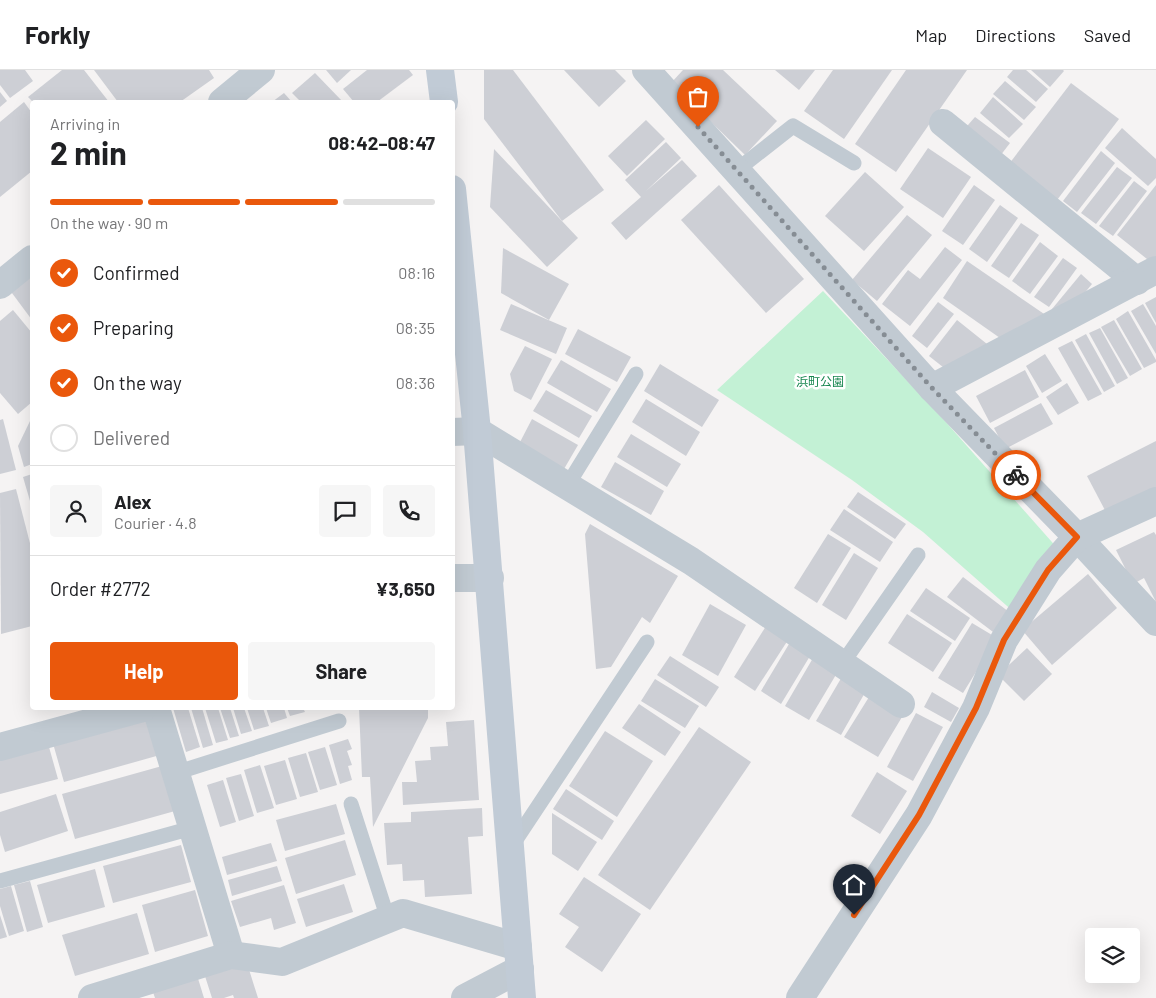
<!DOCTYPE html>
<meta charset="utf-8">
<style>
:root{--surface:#fff;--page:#f6f6f6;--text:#202124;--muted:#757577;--line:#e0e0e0;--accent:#ea580c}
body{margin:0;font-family:Barlow,"Noto Sans JP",sans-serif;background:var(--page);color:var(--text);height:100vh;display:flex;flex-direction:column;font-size:19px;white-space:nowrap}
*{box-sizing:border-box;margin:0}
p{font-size:16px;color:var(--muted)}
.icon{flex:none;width:28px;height:28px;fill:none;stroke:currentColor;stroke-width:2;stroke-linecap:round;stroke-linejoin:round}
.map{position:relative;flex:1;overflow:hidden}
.panel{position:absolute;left:30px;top:30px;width:425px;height:610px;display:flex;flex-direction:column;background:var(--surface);border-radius:5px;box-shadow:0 5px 20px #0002}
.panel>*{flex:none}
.fabs{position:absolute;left:1085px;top:858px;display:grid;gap:10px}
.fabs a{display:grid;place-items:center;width:55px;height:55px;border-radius:5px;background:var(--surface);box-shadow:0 5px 20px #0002;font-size:25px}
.pin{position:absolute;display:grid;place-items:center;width:42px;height:42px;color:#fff;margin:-51px -21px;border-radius:50% 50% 50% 0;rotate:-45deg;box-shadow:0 0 5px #0007}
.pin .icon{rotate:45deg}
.courier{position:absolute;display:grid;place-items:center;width:50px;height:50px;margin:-25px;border:4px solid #ea580c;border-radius:50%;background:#fff;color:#222;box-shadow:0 1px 6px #0007}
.overview em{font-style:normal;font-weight:700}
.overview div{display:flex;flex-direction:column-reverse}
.overview{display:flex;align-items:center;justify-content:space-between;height:85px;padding:0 20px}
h1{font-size:32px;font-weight:700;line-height:38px}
.bar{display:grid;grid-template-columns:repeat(4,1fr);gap:8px 5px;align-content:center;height:60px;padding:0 20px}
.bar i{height:6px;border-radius:4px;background:var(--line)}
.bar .selected{background:var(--accent)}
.bar p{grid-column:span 4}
.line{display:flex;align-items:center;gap:12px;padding:0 20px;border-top:1px solid var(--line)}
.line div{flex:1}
.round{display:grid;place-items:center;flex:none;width:52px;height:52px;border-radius:5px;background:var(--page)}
ol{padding:0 20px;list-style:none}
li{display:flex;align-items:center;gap:15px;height:55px}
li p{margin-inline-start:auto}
li .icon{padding:5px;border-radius:50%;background:var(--accent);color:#fff;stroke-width:4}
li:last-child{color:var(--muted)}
li i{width:28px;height:28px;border:2px solid var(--line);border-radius:50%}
.button{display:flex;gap:10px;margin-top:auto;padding:10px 20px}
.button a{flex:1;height:58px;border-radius:5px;background:var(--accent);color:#fff;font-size:20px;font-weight:700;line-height:58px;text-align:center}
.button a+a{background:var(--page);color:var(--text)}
header{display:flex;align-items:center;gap:30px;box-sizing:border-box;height:70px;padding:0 25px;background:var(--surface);border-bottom:1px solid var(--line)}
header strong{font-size:24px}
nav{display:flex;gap:28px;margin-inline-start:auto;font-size:18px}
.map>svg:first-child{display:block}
.green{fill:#c3f1d5}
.building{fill:#cdcfd5}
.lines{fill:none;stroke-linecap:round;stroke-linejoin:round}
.lane{stroke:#c1cad2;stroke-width:15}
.street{stroke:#c1cad2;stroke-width:28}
.secondary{stroke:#c1cbd6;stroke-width:28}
.done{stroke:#868d94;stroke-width:5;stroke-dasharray:0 9}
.route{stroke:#ea580c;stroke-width:6}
.labels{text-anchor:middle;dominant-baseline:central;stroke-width:5;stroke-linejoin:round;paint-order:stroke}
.park-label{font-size:12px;fill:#17864f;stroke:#fff}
</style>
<header>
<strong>Forkly</strong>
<nav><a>Map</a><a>Directions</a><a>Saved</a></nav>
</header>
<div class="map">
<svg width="1156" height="928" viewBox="0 0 1156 928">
<rect width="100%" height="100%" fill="#f5f3f3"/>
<path class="green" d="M823 221 944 350 1059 480 1015 543 923 462 852 410 717 320Z"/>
<g class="building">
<path d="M0 0H25L33 11 10 28 0 15Z"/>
<path d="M62 0H84L109 32H33L28 27Z"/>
<path d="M94 0H209L214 8 180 32H118Z"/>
<path d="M326 0H351L337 13Z"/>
<path d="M367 0H409L413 5 377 32H354L343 19Z"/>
<path d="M484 0H513L604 120 562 151 484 49Z"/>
<path d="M564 0H615L626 11 599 37Z"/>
<path d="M683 0H723L777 51 745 85 671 13Z"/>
<path d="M775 0H815L799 20Z"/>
<path d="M833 0H892L844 69 804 41Z"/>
<path d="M906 0H967L896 102 855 74Z"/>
<path d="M1013 0H1026L1048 19 1036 32 1007 7Z"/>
<path d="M1031 0H1063L1064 1 1050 17Z"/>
<path d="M315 3 343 32H301L292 23Z"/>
<path d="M1005 11 1036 37 1024 50 993 24Z"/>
<path d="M1071 13 1119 49 1057 130 1009 94Z"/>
<path d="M0 22 7 31 0 37Z"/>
<path d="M284 23 292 32H272Z"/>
<path d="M993 27 1023 54 1009 68 980 43Z"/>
<path d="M24 32 32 43V101L0 127V52Z"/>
<path d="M975 47 1010 73 997 90 961 63Z"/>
<path d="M646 50 665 69 627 106 608 86Z"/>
<path d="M1122 58 1156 89V108L1148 116 1105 78Z"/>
<path d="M666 72 681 88 646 121 682 90 697 106 626 170 611 153 641 127 625 110Z"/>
<path d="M928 78 971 107 943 148 900 119Z"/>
<path d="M494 79 578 168 547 197 490 137Z"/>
<path d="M1101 81 1115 93 1077 142 1063 131Z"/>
<path d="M1117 97 1132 108 1096 154 1081 143Z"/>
<path d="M865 102 904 137 864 181 825 146Z"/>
<path d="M1134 111 1147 121 1113 166 1099 156Z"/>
<path d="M719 115 804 209 766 243 681 150Z"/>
<path d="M974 115 995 130 963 175 942 161Z"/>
<path d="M1156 115V188L1152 193 1117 165Z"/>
<path d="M1000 135 1018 148 987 192 969 179Z"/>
<path d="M907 145 932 165 877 231 852 210Z"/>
<path d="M1021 153 1039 165 1009 208 991 196Z"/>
<path d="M1040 172 1058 186 1030 224 1012 211Z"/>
<path d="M945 177 962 190 910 256 882 234 908 200 920 209Z"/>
<path d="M503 178 569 214 549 250 501 223Z"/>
<path d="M1063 188 1077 198 1049 237 1034 227Z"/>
<path d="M967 191 1050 248 1000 268 943 228Z"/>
<path d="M32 201V250L9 219Z"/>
<path d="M1081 204 1092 214 1064 248 1052 239Z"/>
<path d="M1156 227V253L1145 233Z"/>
<path d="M938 232 954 244 927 278 912 266Z"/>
<path d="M511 234 567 258 556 284 500 260Z"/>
<path d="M1143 234 1156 256V284L1131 241Z"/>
<path d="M13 240 32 263V332L18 344 0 323V251Z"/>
<path d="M1128 241 1156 290V292L1144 298 1116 249Z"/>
<path d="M957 250 992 278 948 301 929 286Z"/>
<path d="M1114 250 1142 299 1130 306 1101 257Z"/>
<path d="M1100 258 1128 308 1117 314 1089 263Z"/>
<path d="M578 259 631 287 617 312 565 284Z"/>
<path d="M1086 264 1115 316 1104 322 1075 270Z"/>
<path d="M1072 271 1102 324 1088 331 1058 278Z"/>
<path d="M525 276 552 289 531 330 514 321 510 304Z"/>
<path d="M1045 284 1062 311 1042 323 1026 296Z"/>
<path d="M561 290 611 319 597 342 547 313Z"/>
<path d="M660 294 719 330 702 357 644 321Z"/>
<path d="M1025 300 1039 327 990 353 976 326Z"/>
<path d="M1067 313 1079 333 1058 345 1046 327Z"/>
<path d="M546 320 592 346 579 368 533 341Z"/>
<path d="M646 329 700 362 686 386 632 352Z"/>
<path d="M1041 333 1053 354 1005 379 994 358Z"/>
<path d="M3 349 16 400 0 404V350Z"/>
<path d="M532 349 578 375 564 399 519 374Z"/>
<path d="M32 350V394L24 397 18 376 30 351Z"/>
<path d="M631 364 681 394 667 417 617 387Z"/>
<path d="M1156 371V420L1107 444 1087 406Z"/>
<path d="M615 392 664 421 651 445 601 417Z"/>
<path d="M32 404V430L30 431 23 407Z"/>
<path d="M16 419 32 481V556L1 564 0 423Z"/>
<path d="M858 422 906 454 895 469 847 437Z"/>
<path d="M844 439 893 472 880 492 830 460Z"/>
<path d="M590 454 678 506 650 553 642 547 611 597 596 599 585 464Z"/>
<path d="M1154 462 1156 465V532L1144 508 1133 514 1116 480Z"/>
<path d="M828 464 851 478 817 533 794 518Z"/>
<path d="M854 483 878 498 846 550 822 535Z"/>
<path d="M1088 504 1117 538 1052 595 1022 560Z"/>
<path d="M963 507 1013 545 997 565 947 527Z"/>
<path d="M926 518 970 548 955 571 910 541Z"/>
<path d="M710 534 746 555 718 606 682 585Z"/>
<path d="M907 544 952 573 933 602 888 573Z"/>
<path d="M972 553 997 568 963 623 938 608Z"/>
<path d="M766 556 788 570 755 621 734 607Z"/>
<path d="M789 574 810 586 781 634 761 621Z"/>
<path d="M1027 578 1052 604 1024 631 998 605Z"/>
<path d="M670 586 719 617 706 637 657 605Z"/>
<path d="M813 588 837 603 809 650 785 636Z"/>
<path d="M843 605 867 619 841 665 816 651Z"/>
<path d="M655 609 699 636 685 658 641 631Z"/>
<path d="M932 622 959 638 951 652 924 637Z"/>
<path d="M869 627 902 647 878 687 844 667Z"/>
<path d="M639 634 681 662 665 686 622 658Z"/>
<path d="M173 638H188L200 677 186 682Z"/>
<path d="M191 638H202L213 675 203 678Z"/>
<path d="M205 638H218L228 670 216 673Z"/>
<path d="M220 638H230L239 666 230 668Z"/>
<path d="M233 638H244L252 661 241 664Z"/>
<path d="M247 638H263L269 656 254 660Z"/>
<path d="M266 638H284L287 648 271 653Z"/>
<path d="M287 638H303L305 642 290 646Z"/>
<path d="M359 638H428V648L373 757 370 707H362Z"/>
<path d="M148 642 160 685 64 712 52 670Z"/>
<path d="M916 643 943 657 913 711 887 697Z"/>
<path d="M474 650 479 730 403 735 402 712H417L415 691 431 690 430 677 448 676 446 652Z"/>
<path d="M699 657 751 692 650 840 598 805Z"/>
<path d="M605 661 653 691 617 747 569 716Z"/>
<path d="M348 669 352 679 347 681 352 695 348 696 352 710 340 714 329 675Z"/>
<path d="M47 670 58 709 0 724V683Z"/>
<path d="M325 677 337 715 320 720 308 682Z"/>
<path d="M306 683 318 722 300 727 288 688Z"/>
<path d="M285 690 297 729 276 735 264 696Z"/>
<path d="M260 695 274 738 257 743 244 700Z"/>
<path d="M162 696 175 741 75 769 62 724Z"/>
<path d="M877 702 907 721 880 764 851 746Z"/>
<path d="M241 704 254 746 239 751 226 708Z"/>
<path d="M223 710 236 752 220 757 207 715Z"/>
<path d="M566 719 614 751 602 770 553 739Z"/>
<path d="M56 724 68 761 5 782 0 765V742Z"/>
<path d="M336 734 345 764 285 781 276 750Z"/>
<path d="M482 738 483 766 468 767 472 824 425 827 424 810 403 811 402 794 387 795 384 753 411 752V742Z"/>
<path d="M552 743 597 772 578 801 552 784Z"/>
<path d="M345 770 356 805 296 824 285 788Z"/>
<path d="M271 773 277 791 227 805 222 787Z"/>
<path d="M181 775 191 812 113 833 103 796Z"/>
<path d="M277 796 282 811 232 826 228 810Z"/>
<path d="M95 799 105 837 48 853 37 815Z"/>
<path d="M584 807 641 844 602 902 565 877 579 857 559 844Z"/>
<path d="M30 811 43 857 27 862 14 815Z"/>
<path d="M344 814 353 842 306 857 297 829Z"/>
<path d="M284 815 296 853 274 860 271 848 240 857 231 831Z"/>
<path d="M11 816 24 861 9 866 0 836V819Z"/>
<path d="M195 820 208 866 155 882 142 835Z"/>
<path d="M137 843 149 884 75 906 62 865Z"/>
<path d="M0 845 7 867 0 869Z"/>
<path d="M246 890 258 928H234L233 925 224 928H212L204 903Z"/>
<path d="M196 902 204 928H155L151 916Z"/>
</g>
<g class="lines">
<g class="lane">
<path d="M737 100 793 56 854 93"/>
<path d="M567 416 636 304"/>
<path d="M842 594 918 485"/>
<path d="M175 703 339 651"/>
<path d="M351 734 388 849"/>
<path d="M511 777 647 572"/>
<path d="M0 811 192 758"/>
</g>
<g class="street">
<path d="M646 0 932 318 1077 467 1156 552"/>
<path d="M222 32 261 0"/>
<path d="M943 53 1137 211"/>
<path d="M0 215 32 189"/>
<path d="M932 318 1156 200"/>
<path d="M452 362 477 361 691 491 901 634"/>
<path d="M452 508H490"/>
<path d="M156 638 231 885"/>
<path d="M0 677 143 638"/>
<path d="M92 928 231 885 282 892 403 843 518 877"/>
<path d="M465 928 520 899"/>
<path d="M800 928 919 745 976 638 1004 570 1048 500 1077 467 1156 431"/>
</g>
<g class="secondary">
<path d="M440 0 444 32"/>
<path d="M452 119 477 361 522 928"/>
</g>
</g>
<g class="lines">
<path class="done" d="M698 57 932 318 1016 405"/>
<path class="route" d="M854 845 919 745 976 638 1004 570 1048 500 1077 467 1016 405"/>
</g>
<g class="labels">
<g class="park-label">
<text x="820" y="311">浜町公園</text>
</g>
</g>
</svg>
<div class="fabs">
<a><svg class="icon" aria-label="layers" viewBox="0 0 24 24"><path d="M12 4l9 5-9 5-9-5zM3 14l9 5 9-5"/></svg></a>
</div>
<div class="pin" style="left:698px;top:57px;background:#ea580c"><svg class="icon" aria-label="bag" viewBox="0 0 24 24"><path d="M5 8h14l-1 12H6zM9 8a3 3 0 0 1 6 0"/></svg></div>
<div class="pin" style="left:854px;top:845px;background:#1f2937"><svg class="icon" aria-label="home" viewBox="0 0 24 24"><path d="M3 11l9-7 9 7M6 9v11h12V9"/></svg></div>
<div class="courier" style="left:1016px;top:405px"><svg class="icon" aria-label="bike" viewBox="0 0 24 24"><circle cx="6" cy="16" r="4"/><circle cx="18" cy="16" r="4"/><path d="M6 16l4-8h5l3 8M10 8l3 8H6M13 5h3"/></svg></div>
<section class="panel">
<div class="overview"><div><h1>2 min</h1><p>Arriving in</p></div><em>08:42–08:47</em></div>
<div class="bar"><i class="selected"></i><i class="selected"></i><i class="selected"></i><i></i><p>On the way · 90 m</p></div>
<ol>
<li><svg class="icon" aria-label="check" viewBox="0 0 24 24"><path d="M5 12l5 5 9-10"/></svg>Confirmed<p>08:16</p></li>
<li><svg class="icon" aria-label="check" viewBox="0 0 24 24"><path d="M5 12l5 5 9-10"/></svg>Preparing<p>08:35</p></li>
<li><svg class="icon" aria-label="check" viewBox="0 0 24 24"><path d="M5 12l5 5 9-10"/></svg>On the way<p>08:36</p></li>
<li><i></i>Delivered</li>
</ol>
<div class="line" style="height:90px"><a class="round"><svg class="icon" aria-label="person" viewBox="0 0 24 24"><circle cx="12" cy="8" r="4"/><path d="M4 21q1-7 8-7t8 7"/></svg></a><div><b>Alex</b><p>Courier · 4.8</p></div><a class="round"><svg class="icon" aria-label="chat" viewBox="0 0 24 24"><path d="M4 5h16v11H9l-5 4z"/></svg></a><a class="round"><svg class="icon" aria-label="phone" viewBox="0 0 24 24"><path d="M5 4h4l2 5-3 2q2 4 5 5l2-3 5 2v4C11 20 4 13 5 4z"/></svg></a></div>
<div class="line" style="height:65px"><div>Order #2772</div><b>¥3,650</b></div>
<div class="button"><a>Help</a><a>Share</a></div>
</section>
</div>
